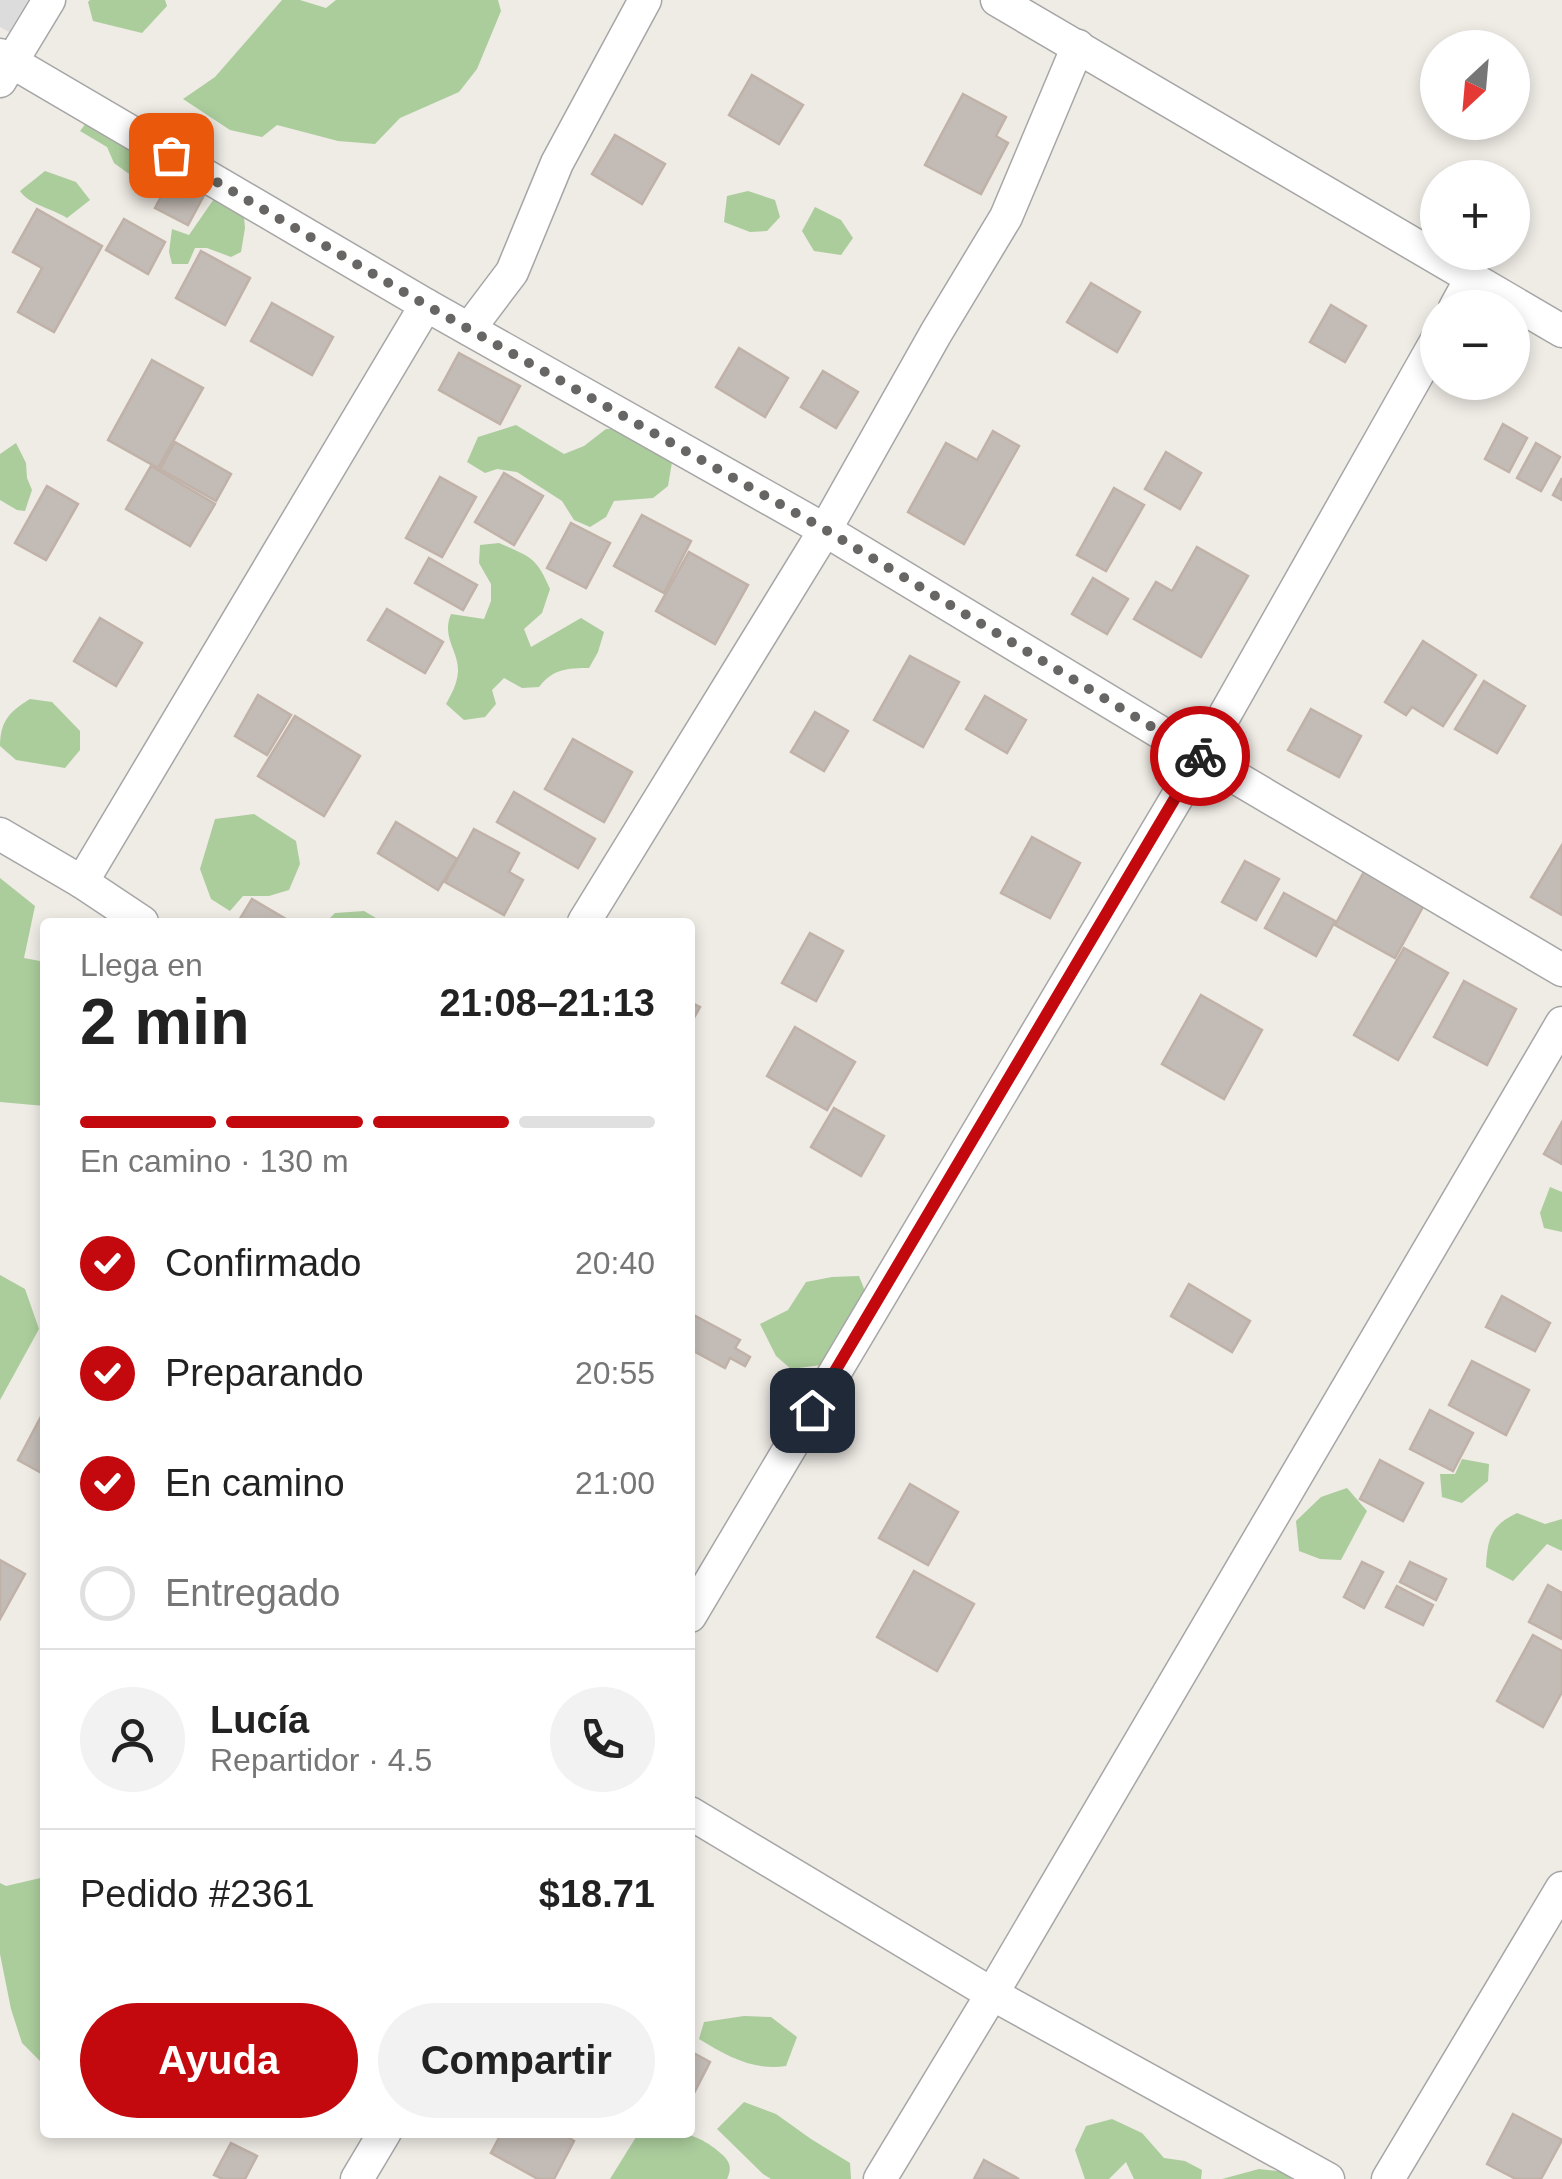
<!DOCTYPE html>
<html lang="es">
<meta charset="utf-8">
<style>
:root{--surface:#fff;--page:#f2f2f2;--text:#222;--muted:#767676;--line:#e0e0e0;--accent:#c4090e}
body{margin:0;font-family:Helvetica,sans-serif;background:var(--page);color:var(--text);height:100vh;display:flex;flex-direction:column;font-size:38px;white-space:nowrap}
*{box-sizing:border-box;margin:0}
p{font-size:32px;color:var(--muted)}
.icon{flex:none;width:55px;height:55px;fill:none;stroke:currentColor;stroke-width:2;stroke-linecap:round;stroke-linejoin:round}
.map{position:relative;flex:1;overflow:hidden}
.sheet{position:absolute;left:40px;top:918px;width:655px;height:1220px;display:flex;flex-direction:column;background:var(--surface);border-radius:10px;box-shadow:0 5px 15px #0003}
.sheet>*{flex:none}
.needle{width:65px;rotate:206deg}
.buttons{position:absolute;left:1420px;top:30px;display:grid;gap:20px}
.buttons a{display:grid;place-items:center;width:110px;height:110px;border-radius:50%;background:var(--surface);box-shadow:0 5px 15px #0003;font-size:50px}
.pin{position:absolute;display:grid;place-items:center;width:85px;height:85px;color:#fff;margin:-42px;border-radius:20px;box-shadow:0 5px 15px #0006}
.courier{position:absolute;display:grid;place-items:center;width:100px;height:100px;margin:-50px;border:8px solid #c4090e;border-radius:50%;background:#fff;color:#222;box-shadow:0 2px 12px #0007}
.head em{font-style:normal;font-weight:800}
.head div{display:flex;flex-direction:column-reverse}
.head{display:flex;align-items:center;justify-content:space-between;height:170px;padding:0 40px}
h1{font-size:65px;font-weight:800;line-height:75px}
.bar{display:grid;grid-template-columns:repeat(4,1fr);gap:15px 10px;align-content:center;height:120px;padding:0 40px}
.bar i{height:12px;border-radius:8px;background:var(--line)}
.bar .active{background:var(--accent)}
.bar p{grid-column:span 4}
.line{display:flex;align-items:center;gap:25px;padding:0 40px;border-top:2px solid var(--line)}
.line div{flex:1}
.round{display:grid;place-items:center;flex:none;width:105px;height:105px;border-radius:52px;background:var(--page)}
ol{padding:0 40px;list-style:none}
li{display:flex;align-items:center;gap:30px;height:110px}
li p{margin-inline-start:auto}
li .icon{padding:10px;border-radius:50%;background:var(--accent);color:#fff;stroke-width:4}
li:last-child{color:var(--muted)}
li i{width:55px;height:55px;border:5px solid var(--line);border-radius:50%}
.cta{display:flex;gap:20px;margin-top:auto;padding:20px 40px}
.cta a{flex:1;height:115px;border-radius:60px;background:var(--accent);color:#fff;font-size:40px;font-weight:800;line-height:115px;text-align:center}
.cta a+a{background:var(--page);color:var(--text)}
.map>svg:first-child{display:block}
.residential{fill:#dddcdc}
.forest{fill:#abcd9c}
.building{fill:#c3bbb5;stroke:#c0b2a8;stroke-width:2.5}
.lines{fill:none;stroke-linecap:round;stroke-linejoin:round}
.minor-casing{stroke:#a6a6a6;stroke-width:35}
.minor{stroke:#fff;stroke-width:32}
.done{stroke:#686664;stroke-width:10;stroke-dasharray:0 18}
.route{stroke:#c4090e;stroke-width:12}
</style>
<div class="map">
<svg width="1562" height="2179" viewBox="0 0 1562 2179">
<rect width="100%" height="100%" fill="#efebe5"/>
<path class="residential" d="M0 0H28L9 32 0 27Z"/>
<g class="forest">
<path d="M90 0H165L167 6 142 33 93 21 88 2Z"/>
<path d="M282 0H300L326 8 336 0H498L501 11 477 69 459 92 400 118 375 144 338 141 277 125 262 137 230 130 183 99 215 77Z"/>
<path d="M87 122 171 172 157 183 136 179 114 163 107 147 80 131Z"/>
<path d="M45 171 76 182 90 200 67 218C53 209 28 204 20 191Z"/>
<path d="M748 191 775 200 780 217 767 231 750 232 724 222 727 196Z"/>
<path d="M216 196 243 206 245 228 241 252 231 257 207 248H195L188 264H172L169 252 172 229 189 235Z"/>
<path d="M815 207 841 220 853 238 841 255 814 251 802 231Z"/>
<path d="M516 425 564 454 584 446 606 429H624L672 462 668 486 653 498 614 501 606 517 590 527 574 520 562 501 517 472 497 469 485 473 467 462 478 437Z"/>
<path d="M16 443 26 463 27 478 32 490 25 511 17 510 0 500V454Z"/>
<path d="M499 543C530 557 536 556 550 589L542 613 524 629 531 647 581 618 604 632 598 652 589 668C567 668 553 669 539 687L522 688 504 678 492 690 496 704 485 717 464 720 446 704C452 693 457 684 458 672 459 651 441 638 451 614L484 619 491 601V584L479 563 480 545Z"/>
<path d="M30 699 52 702 80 731V750L65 768 16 760 0 746C0 721 10 711 30 699Z"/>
<path d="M254 814 296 841 300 864 289 890 269 896H243L230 911 211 899 200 869 215 819Z"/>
<path d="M0 878 35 906 24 958 45 962V1106L0 1102Z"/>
<path d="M364 911 383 922H326L335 913Z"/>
<path d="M1550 1187 1562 1192V1232L1544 1228 1540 1213Z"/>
<path d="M0 1275 25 1289 39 1329 0 1400Z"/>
<path d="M859 1276 869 1301 821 1365 791 1369 776 1356 760 1324 788 1310 806 1282 832 1277Z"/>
<path d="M1462 1459 1489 1464 1488 1481 1462 1503 1442 1497 1440 1474H1455Z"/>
<path d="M1347 1488 1367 1511 1341 1560 1320 1559 1299 1551 1296 1521 1321 1497Z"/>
<path d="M1517 1513 1545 1524 1562 1519V1551L1547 1544 1513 1581 1486 1567C1488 1538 1490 1526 1517 1513Z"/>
<path d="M45 1877V2066L22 2043 11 2009 0 1954V1883L6 1886Z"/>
<path d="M744 2016 771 2017 797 2037 786 2066C753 2071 727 2056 699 2039L704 2022Z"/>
<path d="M744 2102 776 2114 811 2139 850 2163 851 2179H771L763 2174 717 2129Z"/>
<path d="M1112 2119 1142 2133 1164 2158 1185 2161 1202 2170 1201 2179H1134L1126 2162 1109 2179H1085L1075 2150 1086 2126Z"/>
<path d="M656 2133C683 2132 697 2134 718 2151 729 2160 733 2166 727 2179H610L636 2137Z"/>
<path d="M1259 2169 1287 2172 1291 2179H1222Z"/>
</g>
<g class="building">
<path d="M752 75 803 105 779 144 729 115Z"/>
<path d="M963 94 1006 117 996 136 1008 143 981 194 925 165Z"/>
<path d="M615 135 665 164 642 204 592 174Z"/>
<path d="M178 166 210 184 188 225 155 208Z"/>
<path d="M37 209 102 246 54 332 18 312 42 268 13 252Z"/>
<path d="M124 219 165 242 148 274 106 250Z"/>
<path d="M201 251 250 278 225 325 176 298Z"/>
<path d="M1091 283 1140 312 1117 352 1067 322Z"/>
<path d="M272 303 333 337 312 375 251 341Z"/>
<path d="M1331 305 1366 326 1345 362 1310 342Z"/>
<path d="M739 348 788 378 765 417 716 387Z"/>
<path d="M459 353 520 386 500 424 439 390Z"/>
<path d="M152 360 203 388 158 468 108 440Z"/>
<path d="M823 371 858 392 836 428 801 407Z"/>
<path d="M1503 424 1527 438 1509 472 1485 459Z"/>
<path d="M993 431 1019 446 964 544 908 512 946 443 977 460Z"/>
<path d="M175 442 231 474 216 501 160 469Z"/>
<path d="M1536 443 1560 457 1541 491 1517 478Z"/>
<path d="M1166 452 1201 473 1180 509 1145 489Z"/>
<path d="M151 466 215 504 190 546 126 509Z"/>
<path d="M504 473 543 496 514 545 475 522Z"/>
<path d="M440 477 476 497 442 557 406 538Z"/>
<path d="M1562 478V500L1553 495Z"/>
<path d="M47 486 78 504 46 560 15 543Z"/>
<path d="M1114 488 1144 505 1106 571 1077 555Z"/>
<path d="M642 515 691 541 664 593 614 566Z"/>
<path d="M571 523 610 543 586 588 547 568Z"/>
<path d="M1197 547 1248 576 1201 657 1134 619 1156 582 1172 591Z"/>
<path d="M689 552 748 585 715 644 656 611Z"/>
<path d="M429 558 477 585 463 610 415 583Z"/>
<path d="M1093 578 1128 599 1107 634 1072 614Z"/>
<path d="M387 609 443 642 425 673 368 640Z"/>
<path d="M100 618 142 643 116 686 74 661Z"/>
<path d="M1423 641 1476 675 1443 726 1412 707 1406 715 1385 702Z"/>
<path d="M910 656 959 682 923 747 874 720Z"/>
<path d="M1484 681 1525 706 1497 753 1455 729Z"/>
<path d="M258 695 291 715 267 755 235 736Z"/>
<path d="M985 696 1026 720 1007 753 966 729Z"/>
<path d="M1311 709 1361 736 1339 777 1288 750Z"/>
<path d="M815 712 848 731 824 771 791 752Z"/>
<path d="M295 716 360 756 324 816 258 776Z"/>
<path d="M573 739 632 772 604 822 545 789Z"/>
<path d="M514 792 595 839 578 868 497 822Z"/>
<path d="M396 822 457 859 438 890 378 853Z"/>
<path d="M474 829 519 853 509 872 523 880 504 915 445 882Z"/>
<path d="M1032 837 1080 863 1050 918 1001 893Z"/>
<path d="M1562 845V915L1531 897Z"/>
<path d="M1245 861 1279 879 1256 920 1222 902Z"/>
<path d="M1365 870 1425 903 1395 958 1335 925Z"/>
<path d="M1284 893 1335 921 1316 956 1265 928Z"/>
<path d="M252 899 291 922H238Z"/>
<path d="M810 933 843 951 816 1001 782 983Z"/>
<path d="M1404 948 1448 973 1398 1060 1354 1035Z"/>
<path d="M1464 981 1516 1009 1487 1065 1434 1037Z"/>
<path d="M1201 995 1262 1030 1224 1099 1162 1064Z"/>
<path d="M690 1002 700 1007 690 1025Z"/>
<path d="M795 1027 855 1062 827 1110 767 1076Z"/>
<path d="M834 1108 884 1136 861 1176 811 1147Z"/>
<path d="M1562 1122V1164L1544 1154Z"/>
<path d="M1189 1284 1250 1321 1232 1352 1171 1316Z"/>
<path d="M1502 1296 1550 1323 1535 1351 1486 1327Z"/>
<path d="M690 1313 740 1340 735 1348 750 1357 745 1366 730 1358 725 1368 690 1349Z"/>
<path d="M1472 1361 1529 1390 1506 1435 1449 1405Z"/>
<path d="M45 1409V1475L18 1460Z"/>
<path d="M1430 1410 1473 1433 1453 1471 1410 1449Z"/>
<path d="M1380 1460 1423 1483 1403 1521 1360 1499Z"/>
<path d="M910 1484 958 1512 928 1565 879 1538Z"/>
<path d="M0 1560 25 1574 0 1619Z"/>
<path d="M1362 1562 1383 1572 1364 1608 1344 1597Z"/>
<path d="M1410 1562 1446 1579 1436 1600 1400 1582Z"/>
<path d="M914 1571 974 1604 937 1671 877 1637Z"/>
<path d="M1548 1585 1562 1593V1639L1529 1622Z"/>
<path d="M1397 1586 1433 1605 1423 1625 1386 1607Z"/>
<path d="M1533 1635 1562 1651V1692L1543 1727 1497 1701Z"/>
<path d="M690 2051 710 2062 694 2093 690 2091Z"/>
<path d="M1513 2114 1562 2140 1541 2179H1516L1487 2164Z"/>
<path d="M502 2132H559L574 2141 554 2179H538L491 2153Z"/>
<path d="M231 2143 257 2156 245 2179H223L214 2175Z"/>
<path d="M984 2160 1019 2179H974Z"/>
</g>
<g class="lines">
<defs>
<g id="minor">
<path d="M997 0 1562 331"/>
<path d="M0 55 426 305 825 530 1201 757 1562 970"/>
<path d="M0 81 49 0"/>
<path d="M1455 308 1472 277"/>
<path d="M469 329 512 272 557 163 645 0"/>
<path d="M0 834 82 882 142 922"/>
<path d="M82 882 426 305"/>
<path d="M584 922 825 530 936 333 1006 217 1078 46"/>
<path d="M690 1616 1201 757 1438 338"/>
<path d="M690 1813 992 1994 1328 2179"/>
<path d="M357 2179 385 2132"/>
<path d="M880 2179 992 1994 1562 1023"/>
<path d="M1388 2179 1562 1888"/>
</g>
</defs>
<use href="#minor" class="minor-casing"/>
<use href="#minor" class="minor"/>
</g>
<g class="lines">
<path class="done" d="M171 155 426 305 826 530 1200 756"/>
<path class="route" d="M812 1410 1200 756"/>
</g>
</svg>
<div class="buttons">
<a><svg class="needle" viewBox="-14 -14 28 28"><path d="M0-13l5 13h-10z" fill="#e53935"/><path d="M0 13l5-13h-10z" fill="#767676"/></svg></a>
<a>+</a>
<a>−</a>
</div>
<div class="pin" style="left:171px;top:155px;background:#ea580c"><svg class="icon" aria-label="bag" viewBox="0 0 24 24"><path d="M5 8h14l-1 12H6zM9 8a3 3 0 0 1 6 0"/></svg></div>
<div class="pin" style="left:812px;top:1410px;background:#1f2937"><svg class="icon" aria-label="home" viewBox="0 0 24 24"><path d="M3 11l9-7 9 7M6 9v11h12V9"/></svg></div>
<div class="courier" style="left:1200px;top:756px"><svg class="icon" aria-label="bike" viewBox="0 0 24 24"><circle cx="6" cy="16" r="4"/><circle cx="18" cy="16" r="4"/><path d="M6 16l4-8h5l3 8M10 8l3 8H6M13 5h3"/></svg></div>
<section class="sheet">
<div class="head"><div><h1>2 min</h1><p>Llega en</p></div><em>21:08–21:13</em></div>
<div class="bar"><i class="active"></i><i class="active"></i><i class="active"></i><i></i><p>En camino · 130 m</p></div>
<ol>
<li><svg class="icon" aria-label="check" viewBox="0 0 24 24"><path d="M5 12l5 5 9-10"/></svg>Confirmado<p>20:40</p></li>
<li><svg class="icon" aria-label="check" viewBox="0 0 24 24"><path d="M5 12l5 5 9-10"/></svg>Preparando<p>20:55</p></li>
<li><svg class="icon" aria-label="check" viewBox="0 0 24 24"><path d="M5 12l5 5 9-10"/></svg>En camino<p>21:00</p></li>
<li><i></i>Entregado</li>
</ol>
<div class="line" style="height:180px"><a class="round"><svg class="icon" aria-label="person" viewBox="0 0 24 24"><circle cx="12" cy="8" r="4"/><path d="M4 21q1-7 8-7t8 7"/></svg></a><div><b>Lucía</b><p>Repartidor · 4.5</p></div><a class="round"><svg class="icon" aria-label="phone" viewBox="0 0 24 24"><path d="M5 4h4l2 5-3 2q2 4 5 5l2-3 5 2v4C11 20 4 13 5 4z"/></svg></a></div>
<div class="line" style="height:130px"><div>Pedido #2361</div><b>$18.71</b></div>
<div class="cta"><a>Ayuda</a><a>Compartir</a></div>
</section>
</div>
